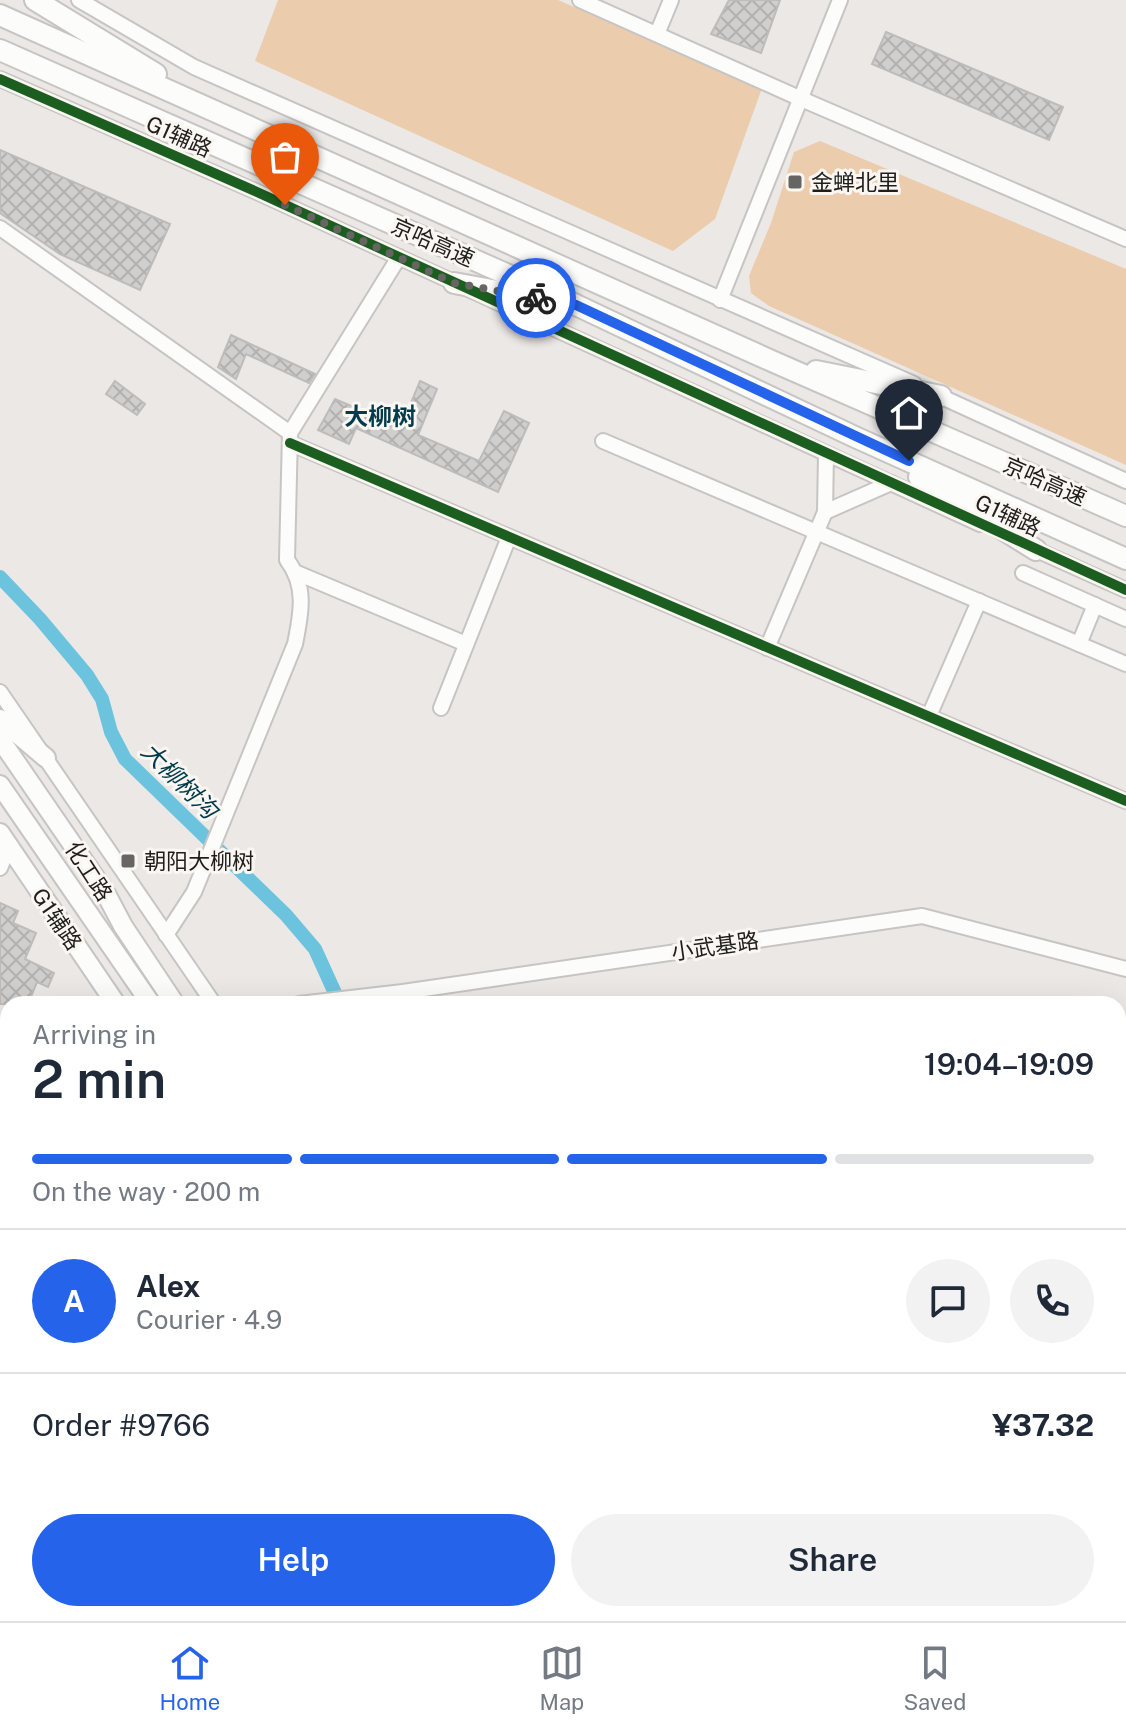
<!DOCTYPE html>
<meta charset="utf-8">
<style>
:root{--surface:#fff;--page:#f2f2f3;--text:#1f2937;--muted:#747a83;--line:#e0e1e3;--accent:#2563eb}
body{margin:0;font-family:"Public Sans","Noto Sans SC",sans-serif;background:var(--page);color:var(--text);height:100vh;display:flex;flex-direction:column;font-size:30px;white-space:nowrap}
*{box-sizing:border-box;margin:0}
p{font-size:26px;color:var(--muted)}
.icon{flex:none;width:44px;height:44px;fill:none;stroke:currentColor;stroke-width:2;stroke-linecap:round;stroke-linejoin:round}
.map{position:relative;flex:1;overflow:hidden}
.side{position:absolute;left:0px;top:996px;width:1126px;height:626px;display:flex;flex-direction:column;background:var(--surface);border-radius:24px 24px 0 0;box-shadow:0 8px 32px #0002}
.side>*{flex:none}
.pin{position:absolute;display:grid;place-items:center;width:68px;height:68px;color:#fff;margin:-82px -34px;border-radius:50% 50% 50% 0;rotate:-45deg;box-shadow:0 0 8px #0007}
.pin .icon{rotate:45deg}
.courier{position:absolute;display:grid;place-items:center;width:80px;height:80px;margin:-40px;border:6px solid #2563eb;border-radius:50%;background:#fff;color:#222;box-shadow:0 2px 10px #0007}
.overview em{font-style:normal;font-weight:600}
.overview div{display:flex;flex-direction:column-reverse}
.overview{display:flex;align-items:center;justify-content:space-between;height:136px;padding:0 32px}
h1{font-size:52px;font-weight:600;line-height:60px}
.bar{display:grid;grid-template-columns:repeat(4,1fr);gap:12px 8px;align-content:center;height:96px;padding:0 32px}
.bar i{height:10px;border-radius:6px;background:var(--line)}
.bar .current{background:var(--accent)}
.bar p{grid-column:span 4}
.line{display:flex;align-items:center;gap:20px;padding:0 32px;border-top:2px solid var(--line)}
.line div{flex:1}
.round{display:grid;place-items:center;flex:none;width:84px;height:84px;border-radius:42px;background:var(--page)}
.button{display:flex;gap:16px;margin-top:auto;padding:16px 32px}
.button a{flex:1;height:92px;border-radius:48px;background:var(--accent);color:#fff;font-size:32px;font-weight:600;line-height:92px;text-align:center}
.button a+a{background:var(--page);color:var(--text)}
.menu{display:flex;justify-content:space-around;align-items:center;height:112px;border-top:2px solid var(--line);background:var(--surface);font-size:22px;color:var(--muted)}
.menu a{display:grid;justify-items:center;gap:4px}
.menu .current{color:var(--accent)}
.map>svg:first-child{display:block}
.green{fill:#ebccad}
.park{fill:url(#park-dots)}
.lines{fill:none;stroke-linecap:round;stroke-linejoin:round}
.canal{stroke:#6cc3de;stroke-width:14}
.building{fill:url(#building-cross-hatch);stroke:#bebcbb;stroke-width:2}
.minor-casing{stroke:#c7c5c3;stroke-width:18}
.major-casing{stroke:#c7c5c3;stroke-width:22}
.highway-casing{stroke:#c7c5c3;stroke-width:24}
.minor{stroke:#fcfcfb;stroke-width:14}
.major{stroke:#fcfcfb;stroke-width:18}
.highway{stroke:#fcfcfb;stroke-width:20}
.cycleway-casing{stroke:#faf6f1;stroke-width:15}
.cycleway{stroke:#1b5e20;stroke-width:10}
.done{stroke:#666563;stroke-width:8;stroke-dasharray:0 14.4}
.route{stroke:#2563eb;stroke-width:10}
.poi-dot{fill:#666563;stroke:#faf6f1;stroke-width:3}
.labels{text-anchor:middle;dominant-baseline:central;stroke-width:6;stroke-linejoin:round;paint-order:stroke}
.street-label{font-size:22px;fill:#1f1e1c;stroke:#faf6f1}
.poi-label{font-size:22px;fill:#1f1e1c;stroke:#faf6f1;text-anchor:start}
.neighbourhood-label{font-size:24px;font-weight:bold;fill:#023b4b;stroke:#faf6f1}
.water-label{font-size:24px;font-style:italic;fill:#013a4a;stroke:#faf6f1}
</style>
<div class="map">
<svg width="1126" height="1621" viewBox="0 0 1126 1621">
<defs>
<pattern id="park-dots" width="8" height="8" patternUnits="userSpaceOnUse" patternTransform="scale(2)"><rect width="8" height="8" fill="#ebccad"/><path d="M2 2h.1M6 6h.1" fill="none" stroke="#c9af94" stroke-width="1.8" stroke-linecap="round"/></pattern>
<pattern id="building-cross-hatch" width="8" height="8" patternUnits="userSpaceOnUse" patternTransform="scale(2)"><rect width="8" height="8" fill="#d1cfce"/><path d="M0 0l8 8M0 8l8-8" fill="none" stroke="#b3b1b0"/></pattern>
</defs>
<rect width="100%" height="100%" fill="#ebe8e6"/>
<g class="green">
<path d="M278 0H558L762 88 715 219 673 251 255 61Z"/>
<path d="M820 141 1126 269V465L769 306 751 293 749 276 771 223 794 152Z"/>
</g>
<g class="park">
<path d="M8 1544V1614H247L256 1621H0V1563Z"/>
<path d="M310 1614H492L497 1621H300Z"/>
</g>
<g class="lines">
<g class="canal">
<path d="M0 577 40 619 87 675 102 699 111 732 125 759 286 915 315 949 340 1004"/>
<path d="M764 1614 769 1621"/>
</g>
</g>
<g class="building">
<path d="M729 0H780L761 53 711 34Z"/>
<path d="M886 32 1063 107 1049 140 872 64Z"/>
<path d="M0 150 170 224 140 290 60 254 0 213Z"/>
<path d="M231 335 315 374 309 383 246 354 236 379 218 367Z"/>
<path d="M115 381 145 404 137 415 106 394Z"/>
<path d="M420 381 437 389 418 435 479 461 504 411 529 423 498 492 356 428 349 444 318 430 335 399 401 427Z"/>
<path d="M0 903 18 911 13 923 36 933 25 959 54 973 48 987 37 982 28 1004H0Z"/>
</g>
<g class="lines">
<defs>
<g id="minor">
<path d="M79 0 194 67 914 384"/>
<path d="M580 0 799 98 1126 239"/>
<path d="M657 34 671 0"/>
<path d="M0 79 257 192 980 524"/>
<path d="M0 228 290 433"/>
<path d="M720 300 840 0"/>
<path d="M933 393 1126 481"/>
<path d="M603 441 1126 664"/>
<path d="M290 443 1126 801"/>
<path d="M825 512 891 483"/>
<path d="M1028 546 1126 590"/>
<path d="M297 573 466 644"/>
<path d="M1023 573 1126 619"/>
<path d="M1079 644 1095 605"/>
<path d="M767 648 825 512 826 454"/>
<path d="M0 692 214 1004"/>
<path d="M441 708 509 537"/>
<path d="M929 716 979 601"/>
<path d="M0 868 9 846 3 842"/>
<path d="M166 935 194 892 295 644C301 614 307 586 287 560L290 433 399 257"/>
<path d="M403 992 420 1004"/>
<path d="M299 1004 403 992 922 916 1126 969"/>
<path d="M1118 1295 1126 1286"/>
<path d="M1118 1427 1126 1418"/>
<path d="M1118 1512 1126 1518"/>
<path d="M1118 1541 1126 1546"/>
<path d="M525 1614 530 1621"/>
<path d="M638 1614 643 1621"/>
<path d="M822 1621 828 1614"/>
<path d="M936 1621 943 1614"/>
</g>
<g id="major">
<path d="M0 719 46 758"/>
<path d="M0 739 105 892 123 926 175 1004"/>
<path d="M0 785 151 1004"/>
<path d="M0 833 116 1004"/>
<path d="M1118 1334 1126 1325"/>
<path d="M1118 1386 1126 1377"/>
<path d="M561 1614 566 1621"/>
<path d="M598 1614 603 1621"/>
<path d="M857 1621 863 1614"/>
<path d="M906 1621 913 1614"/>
</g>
<g id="highway">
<path d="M35 0 156 74"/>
<path d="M0 15 774 362 1126 516"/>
<path d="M0 50 576 305 855 437 1126 559"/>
<path d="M454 283 541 299"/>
<path d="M816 371 941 396"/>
<path d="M919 477 1036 550"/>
</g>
</defs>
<use href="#minor" class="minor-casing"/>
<use href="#major" class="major-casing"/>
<use href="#highway" class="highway-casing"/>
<use href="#minor" class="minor"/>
<use href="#major" class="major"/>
<use href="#highway" class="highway"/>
<defs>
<g id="cycleway">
<path d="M0 79 257 192 1126 590"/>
<path d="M290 443 1126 801"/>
</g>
</defs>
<use href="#cycleway" class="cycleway-casing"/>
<use href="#cycleway" class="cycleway"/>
</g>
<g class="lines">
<path class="done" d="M285 205 454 283 536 298"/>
<path class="route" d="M536 298 576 305 909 461"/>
</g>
<g class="poi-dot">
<rect x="787" y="174" width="16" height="16" rx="4"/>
<rect x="120" y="853" width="16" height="16" rx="4"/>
</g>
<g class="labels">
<g class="street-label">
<text transform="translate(179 136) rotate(24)">G1辅路</text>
<text transform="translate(433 242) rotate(24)">京哈高速</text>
<text transform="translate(1045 481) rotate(24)">京哈高速</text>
<text transform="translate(1008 515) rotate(25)">G1辅路</text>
<text transform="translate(89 871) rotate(57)">化工路</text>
<text transform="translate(57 919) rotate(56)">G1辅路</text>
<text transform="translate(715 946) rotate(-8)">小武基路</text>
</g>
<g class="poi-label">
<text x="811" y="182">金蝉北里</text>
<text x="144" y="861">朝阳大柳树</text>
</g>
<g class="neighbourhood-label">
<text x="380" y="416">大柳树</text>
</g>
<g class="water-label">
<text transform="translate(180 780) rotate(45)">大柳树沟</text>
</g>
</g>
</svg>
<div class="pin" style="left:285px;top:205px;background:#ea580c"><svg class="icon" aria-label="bag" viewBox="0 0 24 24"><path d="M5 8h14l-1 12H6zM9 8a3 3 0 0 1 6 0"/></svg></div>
<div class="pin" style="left:909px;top:461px;background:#1f2937"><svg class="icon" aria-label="home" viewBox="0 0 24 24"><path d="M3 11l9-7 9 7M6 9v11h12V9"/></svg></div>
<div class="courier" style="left:536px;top:298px"><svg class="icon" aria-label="bike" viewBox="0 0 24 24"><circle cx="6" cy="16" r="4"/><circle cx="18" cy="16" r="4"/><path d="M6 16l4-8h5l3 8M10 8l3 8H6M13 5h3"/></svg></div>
<section class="side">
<div class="overview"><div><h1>2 min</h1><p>Arriving in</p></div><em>19:04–19:09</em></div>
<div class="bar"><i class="current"></i><i class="current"></i><i class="current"></i><i></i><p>On the way · 200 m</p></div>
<div class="line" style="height:144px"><b class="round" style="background:var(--accent);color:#fff">A</b><div><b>Alex</b><p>Courier · 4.9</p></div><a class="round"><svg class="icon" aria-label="chat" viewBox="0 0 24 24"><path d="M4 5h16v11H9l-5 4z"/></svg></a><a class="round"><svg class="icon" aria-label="phone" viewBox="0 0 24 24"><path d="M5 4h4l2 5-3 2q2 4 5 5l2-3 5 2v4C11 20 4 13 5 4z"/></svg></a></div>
<div class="line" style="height:104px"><div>Order #9766</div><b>¥37.32</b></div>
<div class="button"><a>Help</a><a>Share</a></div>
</section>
</div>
<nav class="menu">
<a class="current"><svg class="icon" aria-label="home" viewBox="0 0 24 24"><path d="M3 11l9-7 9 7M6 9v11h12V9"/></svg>Home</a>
<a><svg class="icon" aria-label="map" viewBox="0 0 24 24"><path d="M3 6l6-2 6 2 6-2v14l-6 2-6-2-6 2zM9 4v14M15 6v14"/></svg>Map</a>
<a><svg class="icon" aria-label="saved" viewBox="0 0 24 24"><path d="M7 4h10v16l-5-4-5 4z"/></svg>Saved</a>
</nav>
